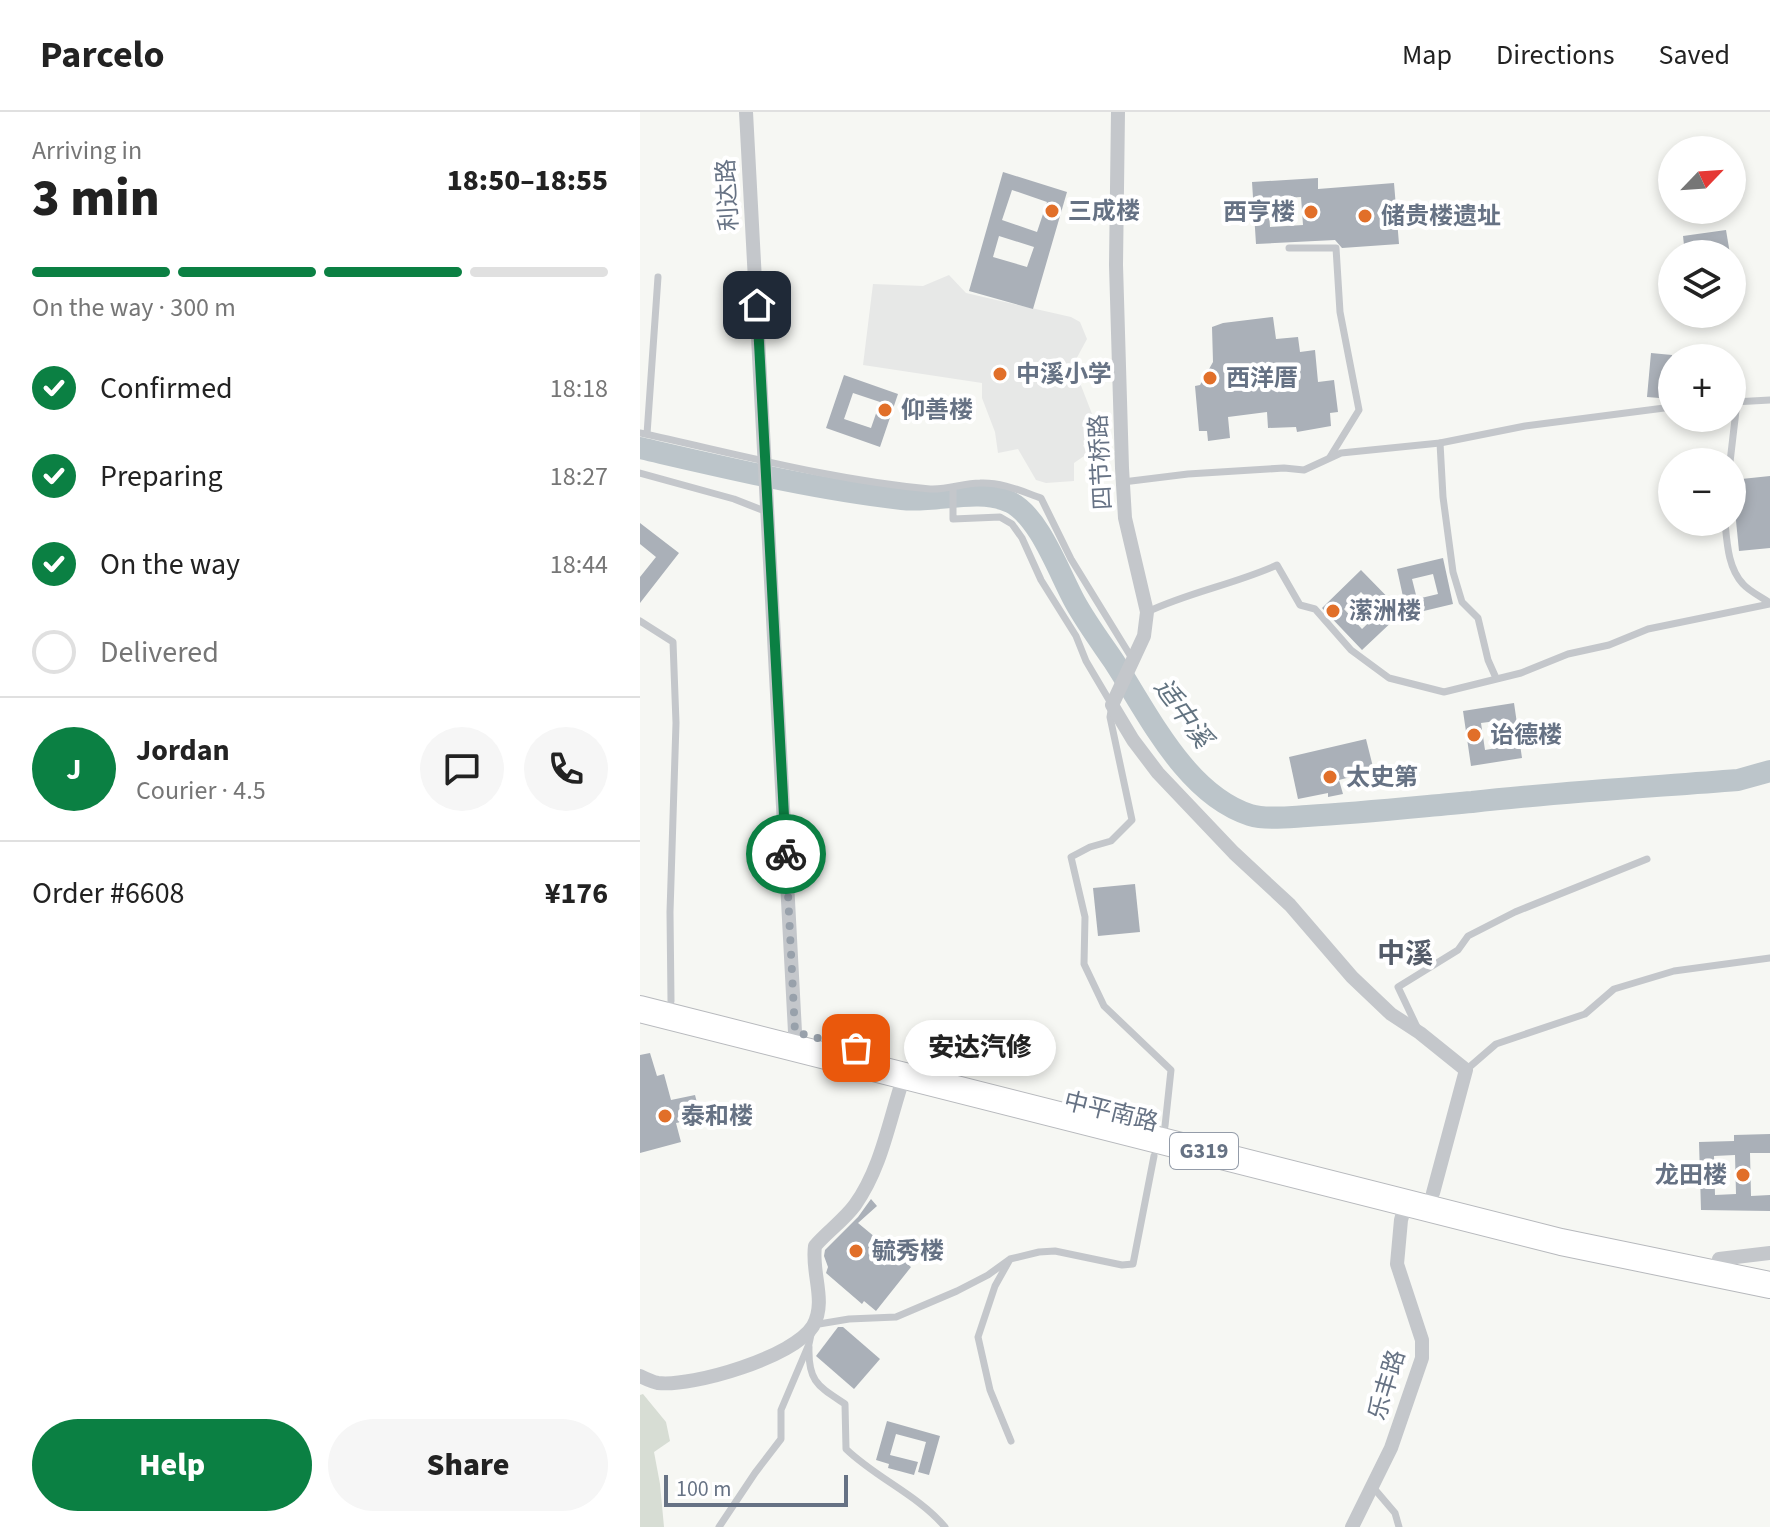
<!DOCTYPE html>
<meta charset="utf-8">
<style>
:root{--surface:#fff;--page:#f6f6f6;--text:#222;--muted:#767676;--line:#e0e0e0;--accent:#0b8043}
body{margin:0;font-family:"Source Sans 3","Noto Sans SC",sans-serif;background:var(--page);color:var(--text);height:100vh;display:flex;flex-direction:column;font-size:30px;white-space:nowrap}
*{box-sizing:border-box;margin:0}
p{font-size:26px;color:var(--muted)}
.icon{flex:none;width:44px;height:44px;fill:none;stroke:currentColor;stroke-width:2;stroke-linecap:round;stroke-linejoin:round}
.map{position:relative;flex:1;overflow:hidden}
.side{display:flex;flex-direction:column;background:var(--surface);width:640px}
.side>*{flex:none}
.needle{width:52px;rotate:65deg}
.controls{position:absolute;left:1018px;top:24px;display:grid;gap:16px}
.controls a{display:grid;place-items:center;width:88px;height:88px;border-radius:50%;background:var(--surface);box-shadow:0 4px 12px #0003;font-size:40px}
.scale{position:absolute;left:24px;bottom:20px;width:184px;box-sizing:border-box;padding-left:8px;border:4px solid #667284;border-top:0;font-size:22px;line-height:28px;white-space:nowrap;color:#667284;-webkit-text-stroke:6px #fff;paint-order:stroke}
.pin{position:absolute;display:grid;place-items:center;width:68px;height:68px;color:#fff;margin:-34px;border-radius:16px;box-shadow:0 4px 12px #0006}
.courier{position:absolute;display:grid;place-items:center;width:80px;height:80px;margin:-40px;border:6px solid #0b8043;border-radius:50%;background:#fff;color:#222;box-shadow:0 2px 10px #0007}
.bubble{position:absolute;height:56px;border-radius:28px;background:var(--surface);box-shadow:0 4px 12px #0003;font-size:26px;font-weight:800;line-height:56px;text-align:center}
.summary em{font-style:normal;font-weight:800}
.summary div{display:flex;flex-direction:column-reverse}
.summary{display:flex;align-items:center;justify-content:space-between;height:136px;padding:0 32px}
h1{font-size:52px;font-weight:800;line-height:60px}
.bar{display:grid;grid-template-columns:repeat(4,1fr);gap:12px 8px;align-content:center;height:96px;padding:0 32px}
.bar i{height:10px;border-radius:6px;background:var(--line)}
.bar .active{background:var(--accent)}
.bar p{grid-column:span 4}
.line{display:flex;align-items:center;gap:20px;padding:0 32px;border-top:2px solid var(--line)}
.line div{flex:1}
.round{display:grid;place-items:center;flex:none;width:84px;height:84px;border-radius:42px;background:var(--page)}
ol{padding:0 32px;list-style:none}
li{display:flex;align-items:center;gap:24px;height:88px}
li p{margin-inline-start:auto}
li .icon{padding:8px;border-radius:50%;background:var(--accent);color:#fff;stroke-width:4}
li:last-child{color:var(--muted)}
li i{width:44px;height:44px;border:4px solid var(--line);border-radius:50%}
.primary-button{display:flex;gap:16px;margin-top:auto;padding:16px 32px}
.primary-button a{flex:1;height:92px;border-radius:48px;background:var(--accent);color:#fff;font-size:32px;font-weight:800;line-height:92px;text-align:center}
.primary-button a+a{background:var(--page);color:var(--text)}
header{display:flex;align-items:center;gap:48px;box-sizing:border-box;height:112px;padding:0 40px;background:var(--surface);border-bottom:2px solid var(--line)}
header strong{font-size:38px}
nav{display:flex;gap:44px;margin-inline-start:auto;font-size:28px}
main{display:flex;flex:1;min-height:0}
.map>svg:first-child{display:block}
.built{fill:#e7e8e7}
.green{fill:#d7ddd4}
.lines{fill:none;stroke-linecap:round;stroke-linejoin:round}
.river{stroke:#bcc5ca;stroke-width:22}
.building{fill:#aab0b8;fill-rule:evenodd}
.highway-casing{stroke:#b7b9bd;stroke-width:28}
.lane{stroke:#c4c7cb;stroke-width:7}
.street{stroke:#c4c7cb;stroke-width:14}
.highway{stroke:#fff;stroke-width:26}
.done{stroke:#98a1ab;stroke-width:8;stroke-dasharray:0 14.4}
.route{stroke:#0b8043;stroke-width:10}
.poi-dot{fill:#e16f29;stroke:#fff;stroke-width:3}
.labels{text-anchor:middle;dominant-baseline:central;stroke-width:8;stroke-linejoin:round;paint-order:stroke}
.shield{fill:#fff;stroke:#949ca9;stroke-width:2}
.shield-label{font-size:22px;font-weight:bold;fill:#667284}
.street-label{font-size:24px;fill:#667284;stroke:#fff}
.poi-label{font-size:24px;font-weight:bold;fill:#667284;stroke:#fff;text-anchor:start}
.water-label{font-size:26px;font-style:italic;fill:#627380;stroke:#fff}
.quarter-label{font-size:28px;font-weight:bold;fill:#545c69;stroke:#fff}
</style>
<header>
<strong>Parcelo</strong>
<nav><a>Map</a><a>Directions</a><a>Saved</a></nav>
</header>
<main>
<section class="side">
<div class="summary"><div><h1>3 min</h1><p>Arriving in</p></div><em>18:50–18:55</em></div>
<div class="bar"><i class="active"></i><i class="active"></i><i class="active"></i><i></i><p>On the way · 300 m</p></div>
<ol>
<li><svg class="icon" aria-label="check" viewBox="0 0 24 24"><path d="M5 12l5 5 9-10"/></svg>Confirmed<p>18:18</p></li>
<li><svg class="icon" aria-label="check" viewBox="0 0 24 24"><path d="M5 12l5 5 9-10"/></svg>Preparing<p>18:27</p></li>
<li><svg class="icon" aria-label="check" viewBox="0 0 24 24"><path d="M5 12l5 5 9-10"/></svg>On the way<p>18:44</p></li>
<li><i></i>Delivered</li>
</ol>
<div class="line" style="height:144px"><b class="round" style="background:var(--accent);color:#fff">J</b><div><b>Jordan</b><p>Courier · 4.5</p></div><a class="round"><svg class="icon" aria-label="chat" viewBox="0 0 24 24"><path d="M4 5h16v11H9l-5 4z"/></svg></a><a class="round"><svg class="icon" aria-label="phone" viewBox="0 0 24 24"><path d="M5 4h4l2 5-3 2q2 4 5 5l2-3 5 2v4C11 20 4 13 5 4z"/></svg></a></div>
<div class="line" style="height:104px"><div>Order #6608</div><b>¥176</b></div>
<div class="primary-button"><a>Help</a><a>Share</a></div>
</section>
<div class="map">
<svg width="1130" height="1415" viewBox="0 0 1130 1415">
<rect width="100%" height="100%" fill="#f6f7f3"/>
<path class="built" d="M309 163 326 181 431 205 440 210 447 227 433 253 461 325 443 333 447 342 434 351V369L406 371 396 368 378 337 358 341 355 320 342 286V271L223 253 233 172 283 174Z"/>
<path class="green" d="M3 1282 26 1310 30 1329 14 1340 20 1372 24 1415H0V1283Z"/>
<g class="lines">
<path class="river" d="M0 336C87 356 174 377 262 387 296 391 338 375 370 390 400 405 419 461 435 490 446 510 460 529 473 548 508 601 545 682 610 703 626 708 649 705 667 704 722 701 776 695 832 690 920 680 1009 675 1098 668L1130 659"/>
</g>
<g class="building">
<path d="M363 60 427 80 393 197 329 179ZM372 78 407 90 397 120 362 108ZM359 124 394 135 387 155 353 145Z"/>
<path d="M678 66V77L754 71 759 132 702 136 695 128 616 132 612 70ZM661 85 663 113 630 115 628 87Z"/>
<path d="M1086 118 1090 142H1045L1043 124Z"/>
<path d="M633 205 636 227 658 225 660 240 675 238 678 270 694 268 698 300 690 301 691 314 657 320 656 315 628 316 627 300 588 305 590 326 568 329 567 319H559L555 274 560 273 573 250 572 215 583 211Z"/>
<path d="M1011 241 1032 243V287L1007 285Z"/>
<path d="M204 263 258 282 240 335 186 316ZM213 281 240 290 231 316 204 307Z"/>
<path d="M1130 364V436L1099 439 1092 368Z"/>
<path d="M0 411 39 441 0 491V465L16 445 0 432Z"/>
<path d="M803 446 813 492 767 503 757 457ZM793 462 798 482 777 487 772 467Z"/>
<path d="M721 458 765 503 757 505 722 538 682 496ZM721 480 740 500 722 517 704 497Z"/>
<path d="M874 591 882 646 831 654 823 599ZM864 608 868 634 845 638 841 611Z"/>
<path d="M726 627 734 659 699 668 703 682 688 685V681L658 687 649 645Z"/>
<path d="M495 772 500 820 458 824 453 776Z"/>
<path d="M10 941 17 964 24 962 31 988 55 983 61 1006 36 1011 41 1030 0 1041V943Z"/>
<path d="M1130 1022V1041H1110L1111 1084 1130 1083V1099L1061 1098 1059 1030 1094 1029V1023ZM1095 1043 1096 1082 1075 1083 1074 1044Z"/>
<path d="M231 1087 237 1094 218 1111 271 1155 236 1199 224 1189 222 1192 186 1161 188 1155 184 1144 185 1138 218 1105Z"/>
<path d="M198 1215H203L240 1247 214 1277 176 1244Z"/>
<path d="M247 1309 300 1324 289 1363 278 1360 286 1330 256 1322 250 1343 278 1350 274 1363 248 1356 249 1352 236 1348Z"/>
</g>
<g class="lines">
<defs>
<path id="highway" d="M0 897 921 1130 1130 1173"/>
</defs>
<use href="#highway" class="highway-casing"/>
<g class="lane">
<path d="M649 136H696L700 200 719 298 690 345"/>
<path d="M1094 290 1130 288"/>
<path d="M0 321C97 342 192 368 290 377 308 378 323 371 340 371 362 370 381 379 401 386L431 447 493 548"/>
<path d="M7 322 18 165"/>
<path d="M800 331 803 385 813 460 822 490 838 506 848 548 856 566"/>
<path d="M1090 350 1097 290"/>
<path d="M0 361 94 387 127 400"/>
<path d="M483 370 548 362 644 356 664 358 701 341 800 331 885 314 1032 295"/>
<path d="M313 376V407L360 405 372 412 382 426 401 468 436 524 446 549 472 593 470 605 492 708 471 729 450 735 431 745 445 805 444 852 464 894 531 958 525 1014"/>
<path d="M1085 410C1087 431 1088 456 1103 472 1110 480 1122 485 1130 491"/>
<path d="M507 500C549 480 595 472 637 453L660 493 675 497 711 538 749 566 804 580 881 561 928 542 969 533 1008 517 1130 492"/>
<path d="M0 509 33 530 36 611 30 800 31 889"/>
<path d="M777 915 758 875 818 838 828 824 875 800 1007 747"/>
<path d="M826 958 856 932 945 902 974 877 1034 859 1130 846"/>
<path d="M369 1149 355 1174 338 1225 350 1278 371 1329"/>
<path d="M169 1235C168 1270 178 1274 205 1292L206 1337C236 1366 278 1383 305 1415"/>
<path d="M732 1374 755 1401 759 1415"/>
<path d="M79 1415 115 1361 141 1327V1298L169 1232 173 1213 209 1207 256 1205 317 1179 348 1163 370 1147 399 1140 415 1139 482 1153 493 1152 514 1044"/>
</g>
<g class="street">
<path d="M106 0 155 920"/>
<path d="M478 0 476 153 482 356 485 406 507 500 504 524 472 593 493 628 518 661 594 741 650 793 712 865 751 902 780 921 826 958 793 1081"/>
<path d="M1079 1147 1130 1141"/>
<path d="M0 1264C6 1267 12 1270 18 1271 53 1275 154 1245 173 1214 187 1189 171 1161 175 1134 187 1120 204 1108 215 1093 242 1055 249 1008 264 964"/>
<path d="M712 1415 751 1336 782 1246V1228L757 1152 761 1108 766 1091"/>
</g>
<use href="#highway" class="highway"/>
</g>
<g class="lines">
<path class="done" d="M146 742 155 920 216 936"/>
<path class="route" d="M117 193 146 742"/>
</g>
<g class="poi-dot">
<circle cx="412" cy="99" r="8"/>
<circle cx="671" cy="100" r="8"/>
<circle cx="725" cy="104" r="8"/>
<circle cx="360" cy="262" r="8"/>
<circle cx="570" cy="266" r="8"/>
<circle cx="245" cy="298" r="8"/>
<circle cx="693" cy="499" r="8"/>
<circle cx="834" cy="623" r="8"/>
<circle cx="690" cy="665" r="8"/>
<circle cx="25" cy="1004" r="8"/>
<circle cx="1103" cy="1063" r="8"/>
<circle cx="216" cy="1139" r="8"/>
</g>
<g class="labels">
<rect class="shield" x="530" y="1021" width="68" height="36" rx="6"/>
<g class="shield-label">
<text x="564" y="1039">G319</text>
</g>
<g class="street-label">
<text transform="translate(88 83) rotate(-93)">利达路</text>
<text transform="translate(461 350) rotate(-93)">四节桥路</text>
<text transform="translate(471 1000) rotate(14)">中平南路</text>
<text transform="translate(747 1273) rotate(-73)">乐丰路</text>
</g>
<g class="poi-label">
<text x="428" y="99">三成楼</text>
<text x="655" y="100" text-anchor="end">西亨楼</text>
<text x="741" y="104">储贵楼遗址</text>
<text x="376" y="262">中溪小学</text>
<text x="586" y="266">西洋厝</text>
<text x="261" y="298">仰善楼</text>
<text x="709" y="499">潆洲楼</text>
<text x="850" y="623">诒德楼</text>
<text x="706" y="665">太史第</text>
<text x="41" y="1004">泰和楼</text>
<text x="1087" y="1063" text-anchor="end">龙田楼</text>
<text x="232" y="1139">毓秀楼</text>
</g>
<g class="water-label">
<text transform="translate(543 601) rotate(54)">适中溪</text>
</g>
<g class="quarter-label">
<text x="765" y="842">中溪</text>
</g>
</g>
</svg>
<div class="controls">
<a><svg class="needle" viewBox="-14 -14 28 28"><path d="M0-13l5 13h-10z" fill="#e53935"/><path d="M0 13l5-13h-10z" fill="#767676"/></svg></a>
<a><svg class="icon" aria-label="layers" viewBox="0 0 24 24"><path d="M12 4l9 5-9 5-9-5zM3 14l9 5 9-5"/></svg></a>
<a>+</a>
<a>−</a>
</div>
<div class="scale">100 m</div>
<div class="pin" style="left:216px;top:936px;background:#ea580c"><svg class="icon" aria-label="bag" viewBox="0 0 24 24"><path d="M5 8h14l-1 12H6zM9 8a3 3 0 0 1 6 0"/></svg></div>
<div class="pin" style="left:117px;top:193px;background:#1f2937"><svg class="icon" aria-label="home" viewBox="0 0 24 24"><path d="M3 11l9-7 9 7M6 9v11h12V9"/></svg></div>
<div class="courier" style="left:146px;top:742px"><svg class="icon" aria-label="bike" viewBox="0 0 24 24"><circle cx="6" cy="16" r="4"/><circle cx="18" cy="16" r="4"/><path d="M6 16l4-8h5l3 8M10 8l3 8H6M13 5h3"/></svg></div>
<div class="bubble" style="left:264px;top:908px;width:152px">安达汽修</div>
</div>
</main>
